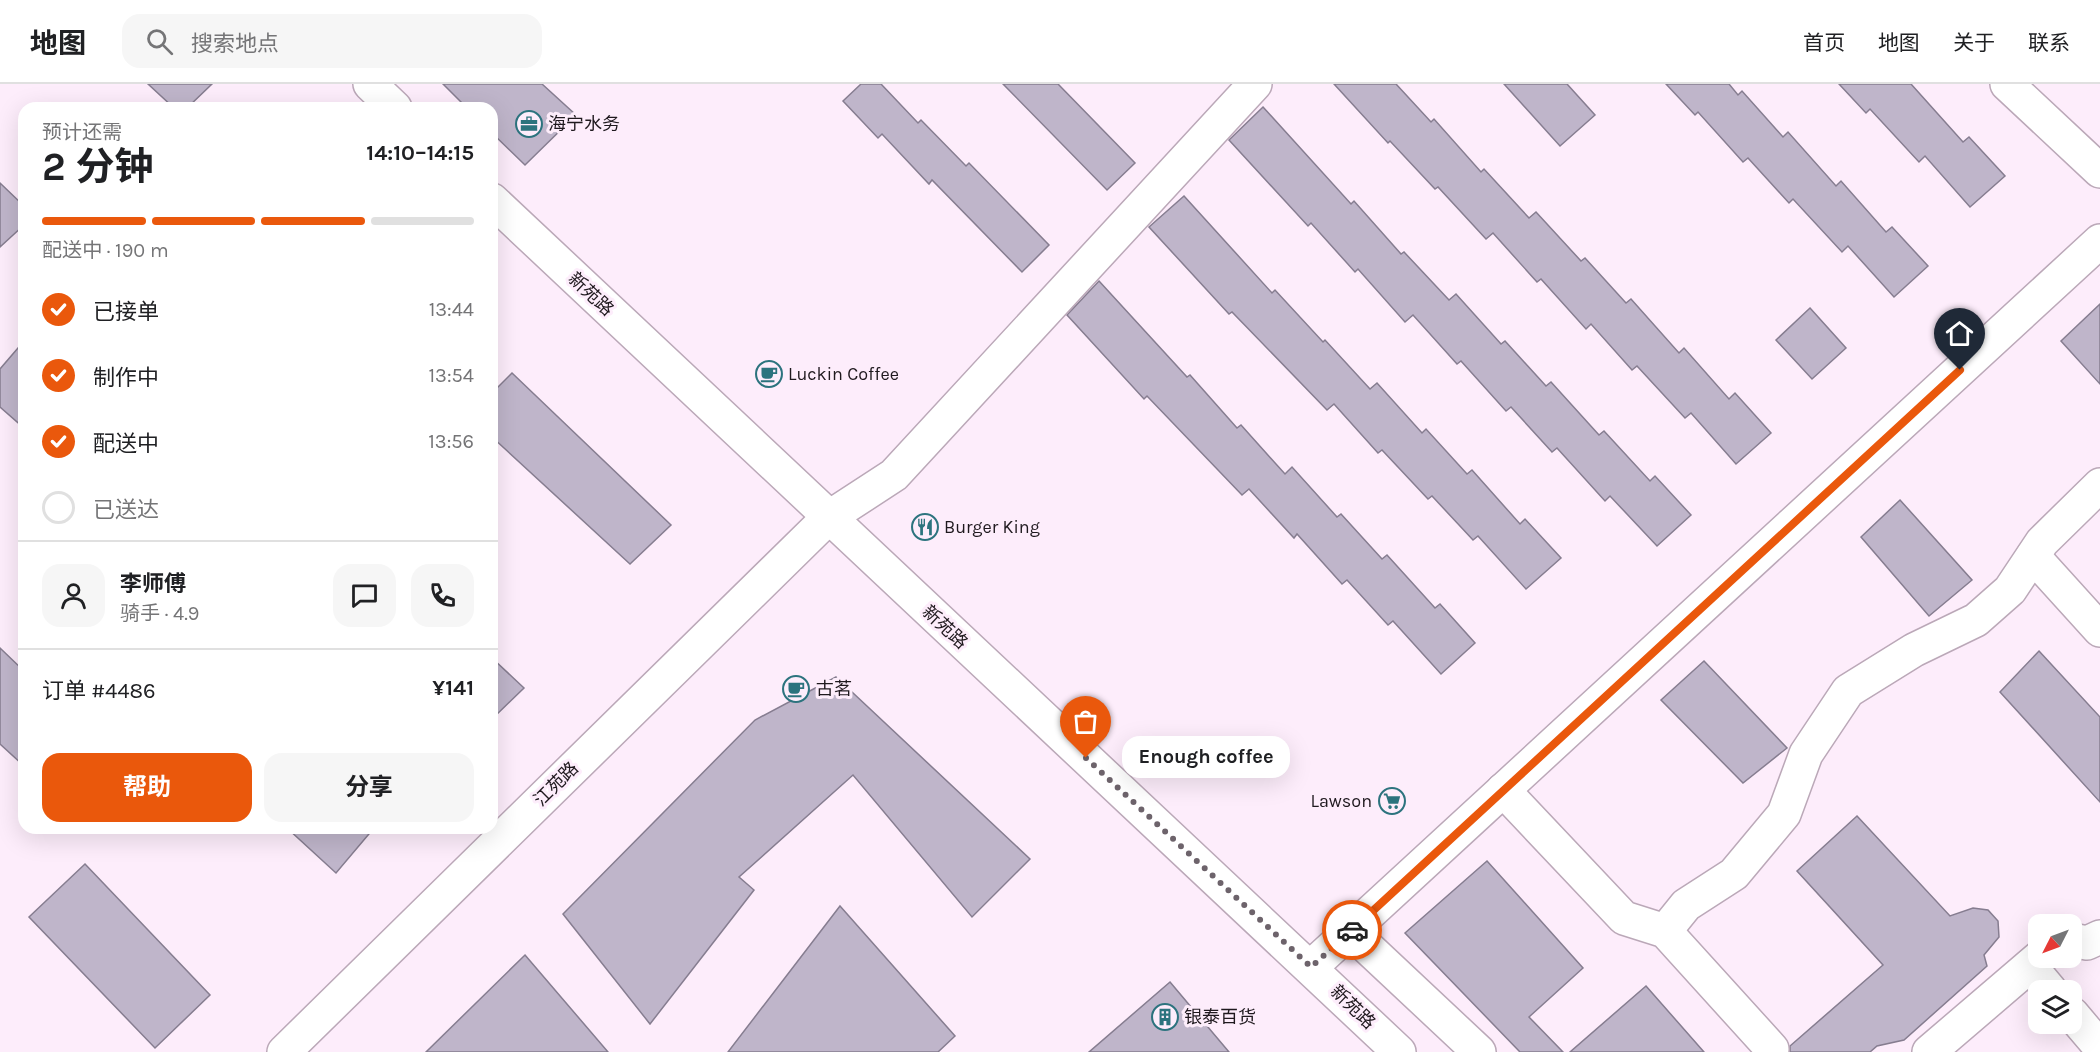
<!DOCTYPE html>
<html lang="zh">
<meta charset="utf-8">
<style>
:root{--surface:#fff;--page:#f6f6f6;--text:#202124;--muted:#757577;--line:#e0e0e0;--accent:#ea580c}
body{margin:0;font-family:Karla,"Noto Sans SC",sans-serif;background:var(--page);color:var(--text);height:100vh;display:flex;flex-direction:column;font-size:22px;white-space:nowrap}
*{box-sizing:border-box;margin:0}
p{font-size:20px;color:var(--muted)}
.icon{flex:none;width:33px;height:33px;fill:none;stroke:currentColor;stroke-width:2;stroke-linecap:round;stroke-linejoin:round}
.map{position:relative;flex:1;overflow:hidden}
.panel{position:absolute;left:18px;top:18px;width:480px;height:732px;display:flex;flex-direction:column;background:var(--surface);border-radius:18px;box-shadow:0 6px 24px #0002}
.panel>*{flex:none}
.needle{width:39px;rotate:228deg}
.fabs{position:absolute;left:2028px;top:830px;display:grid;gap:12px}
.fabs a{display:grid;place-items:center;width:54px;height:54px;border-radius:12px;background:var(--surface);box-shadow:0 6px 24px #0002;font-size:30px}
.pin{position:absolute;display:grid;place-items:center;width:51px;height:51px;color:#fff;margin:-62px -26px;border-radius:50% 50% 50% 0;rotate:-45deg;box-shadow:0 0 6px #0007}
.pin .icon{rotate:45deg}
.courier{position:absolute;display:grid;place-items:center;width:60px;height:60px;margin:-30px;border:4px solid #ea580c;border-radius:50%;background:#fff;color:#222;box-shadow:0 2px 8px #0007}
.bubble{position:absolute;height:42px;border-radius:18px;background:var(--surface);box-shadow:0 6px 24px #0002;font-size:20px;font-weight:700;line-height:42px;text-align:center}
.head em{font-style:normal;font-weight:700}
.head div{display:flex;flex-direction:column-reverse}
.head{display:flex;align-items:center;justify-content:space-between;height:102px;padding:0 24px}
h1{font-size:39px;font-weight:700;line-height:45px}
.bar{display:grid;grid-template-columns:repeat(4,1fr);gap:9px 6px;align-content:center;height:72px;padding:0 24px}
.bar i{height:8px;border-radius:4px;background:var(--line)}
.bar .selected{background:var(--accent)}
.bar p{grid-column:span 4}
.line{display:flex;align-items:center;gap:15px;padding:0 24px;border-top:2px solid var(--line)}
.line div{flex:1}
.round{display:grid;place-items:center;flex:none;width:63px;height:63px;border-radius:18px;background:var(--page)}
ol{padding:0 24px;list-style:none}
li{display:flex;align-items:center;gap:18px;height:66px}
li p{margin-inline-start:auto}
li .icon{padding:6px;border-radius:50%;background:var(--accent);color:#fff;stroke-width:4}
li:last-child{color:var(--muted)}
li i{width:33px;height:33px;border:3px solid var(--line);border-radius:50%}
.primary-button{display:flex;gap:12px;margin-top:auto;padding:12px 24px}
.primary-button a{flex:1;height:69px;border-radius:18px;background:var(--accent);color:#fff;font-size:24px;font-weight:700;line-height:69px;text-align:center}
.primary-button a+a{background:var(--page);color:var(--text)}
header{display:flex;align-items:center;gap:36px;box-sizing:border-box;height:84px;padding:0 30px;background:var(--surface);border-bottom:2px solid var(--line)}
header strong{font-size:28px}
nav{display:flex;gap:33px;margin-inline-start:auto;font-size:21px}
.search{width:420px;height:54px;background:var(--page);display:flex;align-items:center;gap:15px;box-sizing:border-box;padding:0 21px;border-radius:18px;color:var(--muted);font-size:22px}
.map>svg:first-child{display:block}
.building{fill:#bfb5ca;stroke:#867d90;stroke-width:1.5}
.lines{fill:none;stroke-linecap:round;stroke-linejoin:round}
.minor-casing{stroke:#bba8b8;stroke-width:36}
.minor{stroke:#fff;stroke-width:33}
.done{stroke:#6d636b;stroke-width:6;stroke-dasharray:0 10.8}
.route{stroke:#ea580c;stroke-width:8}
.labels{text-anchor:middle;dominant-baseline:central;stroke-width:6;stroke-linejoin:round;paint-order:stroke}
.poi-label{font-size:18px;fill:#1f191e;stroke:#fdedfb;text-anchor:start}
.street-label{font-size:18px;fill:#1f191e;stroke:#fdedfb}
</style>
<header>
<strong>地图</strong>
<div class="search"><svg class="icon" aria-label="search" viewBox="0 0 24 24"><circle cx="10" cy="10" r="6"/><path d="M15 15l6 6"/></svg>搜索地点</div>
<nav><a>首页</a><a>地图</a><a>关于</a><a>联系</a></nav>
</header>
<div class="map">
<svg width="2100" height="968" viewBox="0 0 2100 968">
<rect width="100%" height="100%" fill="#fdedfb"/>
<g class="building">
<path d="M148 0H212L187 24H174Z"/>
<path d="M443 0H542L576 31 525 81 492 49V24H467Z"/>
<path d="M861 0H881L918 39 921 36 966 82 969 79 1049 161 1022 188 932 96 929 100 882 50 878 54 843 17Z"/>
<path d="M1003 0H1058L1135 79 1107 106Z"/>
<path d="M1334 0H1396L1431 38 1434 35 1481 88 1484 85 1529 134 1536 128 1581 177 1585 174 1626 219 1631 215 1679 269 1684 264 1729 315 1735 309 1771 349 1736 380 1691 329 1685 334 1637 282 1632 286 1591 240 1586 245 1541 195 1537 198 1493 149 1486 155 1438 103 1435 105 1390 57 1388 59Z"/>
<path d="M1504 0H1567L1595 31 1560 62Z"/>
<path d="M1666 0H1729L1738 11 1742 7 1783 53 1788 48 1836 102 1841 97 1886 148 1892 143 1928 182 1894 213 1848 162 1842 168 1793 115 1789 119 1748 74 1743 78 1698 28 1695 31Z"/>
<path d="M1839 0H1911L1963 58 1969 53 2005 92 1970 123 1925 72 1919 78 1870 25 1866 29Z"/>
<path d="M1263 23 1351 120 1354 117 1401 170 1404 168 1449 216 1456 210 1501 260 1505 257 1546 302 1551 298 1599 351 1604 347 1650 397 1655 392 1691 431 1657 462 1610 412 1605 417 1557 364 1552 368 1511 323 1506 327 1461 277 1457 280 1413 231 1405 238 1358 185 1355 188 1311 139 1308 142 1229 56Z"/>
<path d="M0 99 24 122V141L0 163Z"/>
<path d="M1184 112 1272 209 1275 206 1323 258 1325 256 1370 305 1377 299 1422 349 1426 345 1467 390 1472 386 1520 440 1525 435 1561 474 1526 505 1478 452 1473 456 1432 412 1428 415 1382 366 1378 369 1334 320 1327 326 1232 228 1229 230 1149 143Z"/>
<path d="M1099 197 1187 293 1190 291 1237 344 1241 341 1285 390 1292 383 1337 433 1341 430 1382 475 1387 471 1435 524 1440 520 1475 559 1441 590 1393 537 1388 541 1347 496 1342 500 1297 450 1294 454 1249 405 1242 411 1147 312 1144 315 1067 231Z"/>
<path d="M2100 220V300L2061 257Z"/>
<path d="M1810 224 1846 264 1812 295 1776 256Z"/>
<path d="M24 257V344L0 323V285Z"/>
<path d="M512 289 671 441 630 480 492 353V309Z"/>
<path d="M1900 416 1972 496 1929 532 1861 453Z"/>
<path d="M0 564 24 587V682L0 660Z"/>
<path d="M2039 567 2100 633V718L2000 608Z"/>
<path d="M492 574 524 604 492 635Z"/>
<path d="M1704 577 1787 664 1743 699 1661 616Z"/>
<path d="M836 593 1030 775 972 833 853 691 739 793 754 806 650 940 563 830 755 636Z"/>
<path d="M1857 732 1950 832 1973 824 1988 826 1998 837 1999 853 1984 871 1987 882 1904 956 1877 962 1870 968H1790V962L1883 881 1797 787Z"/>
<path d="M287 744H374L336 789Z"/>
<path d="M1487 777 1583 884 1529 933 1563 968H1520L1405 849Z"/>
<path d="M85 780 210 911 155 964 29 833Z"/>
<path d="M840 822 955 952 938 968H728Z"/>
<path d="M525 871 608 968H426Z"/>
<path d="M1170 898 1229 968H1089Z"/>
<path d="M1646 902 1704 968H1570Z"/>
</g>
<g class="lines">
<defs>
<g id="minor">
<path d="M370 0 395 24"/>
<path d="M2007 0 2100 87"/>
<path d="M492 116 1399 968"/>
<path d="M2033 472 2100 546"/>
<path d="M1503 706 1624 834 1665 847 1772 965"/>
<path d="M1350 847 1479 968"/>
<path d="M1665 847 1686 821 1734 790 1784 730 1806 670 1848 607 1914 566 1976 536 2010 506 2042 458 2100 401"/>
<path d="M2072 856 2087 859 2100 853"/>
<path d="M2030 882 2050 906"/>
<path d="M1311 883 2100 157"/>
<path d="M2072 930 2100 963"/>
<path d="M284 968 828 434 894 391 1255 0"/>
<path d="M1929 968 2040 873"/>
</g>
</defs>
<use href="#minor" class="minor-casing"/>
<use href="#minor" class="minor"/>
</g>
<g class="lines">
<path class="done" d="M1086 674 1311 883 1352 846"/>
<path class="route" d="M1352 846 1960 286"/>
</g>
<defs>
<symbol id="office-ring" viewBox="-11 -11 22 22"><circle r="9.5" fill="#fdedfb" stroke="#2c737e" stroke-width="1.5"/><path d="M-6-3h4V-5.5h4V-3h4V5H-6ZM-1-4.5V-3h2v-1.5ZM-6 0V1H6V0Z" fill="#2c737e"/></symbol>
<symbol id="cafe-ring" viewBox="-11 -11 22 22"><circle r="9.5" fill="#fdedfb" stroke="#2c737e" stroke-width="1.5"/><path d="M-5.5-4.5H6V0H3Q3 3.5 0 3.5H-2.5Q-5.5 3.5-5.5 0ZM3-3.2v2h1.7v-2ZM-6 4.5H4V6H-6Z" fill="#2c737e"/></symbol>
<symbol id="restaurant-ring" viewBox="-11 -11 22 22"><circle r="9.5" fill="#fdedfb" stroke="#2c737e" stroke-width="1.5"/><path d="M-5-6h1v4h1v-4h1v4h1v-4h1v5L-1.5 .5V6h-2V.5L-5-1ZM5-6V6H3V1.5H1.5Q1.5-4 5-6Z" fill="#2c737e"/></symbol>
<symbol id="supermarket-ring" viewBox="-11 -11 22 22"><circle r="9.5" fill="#fdedfb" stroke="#2c737e" stroke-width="1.5"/><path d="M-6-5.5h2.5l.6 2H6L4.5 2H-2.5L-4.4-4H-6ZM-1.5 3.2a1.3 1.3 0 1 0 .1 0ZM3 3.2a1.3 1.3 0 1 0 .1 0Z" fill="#2c737e"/></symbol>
<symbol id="building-ring" viewBox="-11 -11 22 22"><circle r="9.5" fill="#fdedfb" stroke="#2c737e" stroke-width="1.5"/><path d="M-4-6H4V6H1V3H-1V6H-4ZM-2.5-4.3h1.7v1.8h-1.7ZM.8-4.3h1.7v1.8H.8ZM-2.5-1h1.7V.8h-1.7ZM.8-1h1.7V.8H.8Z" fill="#2c737e"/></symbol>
</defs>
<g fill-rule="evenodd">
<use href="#office-ring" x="514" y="25" width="30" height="30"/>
<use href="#cafe-ring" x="754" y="275" width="30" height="30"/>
<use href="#restaurant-ring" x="910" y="428" width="30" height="30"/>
<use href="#cafe-ring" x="781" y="590" width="30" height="30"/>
<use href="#supermarket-ring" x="1377" y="702" width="30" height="30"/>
<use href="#building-ring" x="1150" y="918" width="30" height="30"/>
</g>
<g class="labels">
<g class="poi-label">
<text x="548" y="40">海宁水务</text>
<text x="788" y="290">Luckin Coffee</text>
<text x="944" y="443">Burger King</text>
<text x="816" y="605">古茗</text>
<text x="1372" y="717" text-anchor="end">Lawson</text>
<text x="1184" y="933">银泰百货</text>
</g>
<g class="street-label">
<text transform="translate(591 210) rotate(43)">新苑路</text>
<text transform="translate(945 543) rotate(43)">新苑路</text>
<text transform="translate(556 700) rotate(-45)">江苑路</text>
<text transform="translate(1353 923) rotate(44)">新苑路</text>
</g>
</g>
</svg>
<div class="fabs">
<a><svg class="needle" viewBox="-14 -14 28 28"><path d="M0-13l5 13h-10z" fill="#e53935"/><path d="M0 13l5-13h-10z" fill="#757577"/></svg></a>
<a><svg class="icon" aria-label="layers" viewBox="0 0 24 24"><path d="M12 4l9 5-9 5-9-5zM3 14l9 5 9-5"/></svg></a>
</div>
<div class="pin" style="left:1086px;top:674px;background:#ea580c"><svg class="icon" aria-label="bag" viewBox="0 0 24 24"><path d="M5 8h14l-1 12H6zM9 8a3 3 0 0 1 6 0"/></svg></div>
<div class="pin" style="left:1960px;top:286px;background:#1f2937"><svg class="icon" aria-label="home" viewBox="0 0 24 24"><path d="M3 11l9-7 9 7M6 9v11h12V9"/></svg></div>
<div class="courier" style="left:1352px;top:846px"><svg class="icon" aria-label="car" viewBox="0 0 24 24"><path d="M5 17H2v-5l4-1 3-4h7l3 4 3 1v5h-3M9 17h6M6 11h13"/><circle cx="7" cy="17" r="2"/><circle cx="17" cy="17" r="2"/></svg></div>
<div class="bubble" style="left:1122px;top:652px;width:168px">Enough coffee</div>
<section class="panel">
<div class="head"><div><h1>2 分钟</h1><p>预计还需</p></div><em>14:10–14:15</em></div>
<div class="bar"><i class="selected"></i><i class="selected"></i><i class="selected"></i><i></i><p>配送中 · 190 m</p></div>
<ol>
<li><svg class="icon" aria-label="check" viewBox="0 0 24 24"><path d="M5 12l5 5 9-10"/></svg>已接单<p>13:44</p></li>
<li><svg class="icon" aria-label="check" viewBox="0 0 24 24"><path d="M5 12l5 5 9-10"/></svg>制作中<p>13:54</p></li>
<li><svg class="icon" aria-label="check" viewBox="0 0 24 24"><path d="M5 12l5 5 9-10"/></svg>配送中<p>13:56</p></li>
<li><i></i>已送达</li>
</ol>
<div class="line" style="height:108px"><a class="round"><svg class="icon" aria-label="person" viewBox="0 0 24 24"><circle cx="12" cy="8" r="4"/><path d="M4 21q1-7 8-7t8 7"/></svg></a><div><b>李师傅</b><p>骑手 · 4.9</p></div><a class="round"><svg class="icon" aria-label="chat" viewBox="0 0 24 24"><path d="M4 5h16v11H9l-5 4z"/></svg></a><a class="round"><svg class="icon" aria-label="phone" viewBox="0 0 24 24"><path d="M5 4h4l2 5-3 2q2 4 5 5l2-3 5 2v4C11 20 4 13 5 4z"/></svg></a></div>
<div class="line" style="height:78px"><div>订单 #4486</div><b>¥141</b></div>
<div class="primary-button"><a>帮助</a><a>分享</a></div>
</section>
</div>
